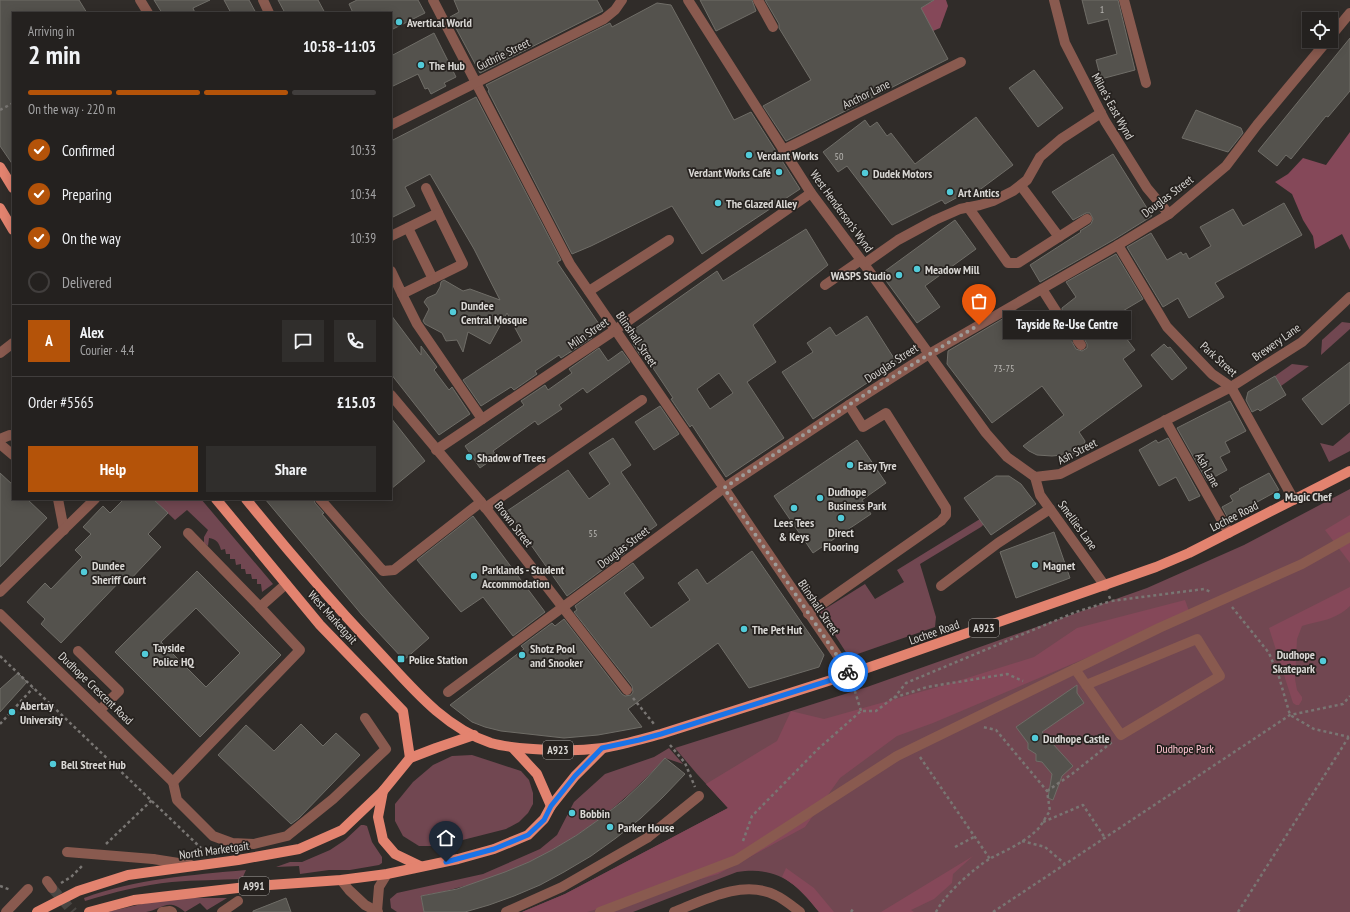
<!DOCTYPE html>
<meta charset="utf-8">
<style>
:root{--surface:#24211f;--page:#302e2c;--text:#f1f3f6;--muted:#a3a3a4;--line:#413e3d;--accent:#b45309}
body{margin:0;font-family:"PT Sans Narrow",sans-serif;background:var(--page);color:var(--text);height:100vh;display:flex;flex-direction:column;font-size:15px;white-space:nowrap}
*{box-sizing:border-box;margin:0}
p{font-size:13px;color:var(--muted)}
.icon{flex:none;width:22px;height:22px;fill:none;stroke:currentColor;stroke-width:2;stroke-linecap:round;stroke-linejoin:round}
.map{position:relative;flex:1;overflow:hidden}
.side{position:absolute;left:12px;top:12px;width:380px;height:488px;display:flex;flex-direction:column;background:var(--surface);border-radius:0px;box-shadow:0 2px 10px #0003,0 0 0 1px var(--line)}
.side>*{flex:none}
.tools{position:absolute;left:1302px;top:12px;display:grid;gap:8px}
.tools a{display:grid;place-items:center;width:36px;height:36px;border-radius:0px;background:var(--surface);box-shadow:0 2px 10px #0003,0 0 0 1px var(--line);font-size:20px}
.pin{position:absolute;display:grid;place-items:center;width:34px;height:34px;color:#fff;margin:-41px -17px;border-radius:50% 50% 50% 0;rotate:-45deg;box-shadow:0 0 4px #0007}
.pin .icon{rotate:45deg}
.courier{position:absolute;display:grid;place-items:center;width:40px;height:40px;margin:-20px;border:3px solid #1a73e8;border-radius:50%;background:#fff;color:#222;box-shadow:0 1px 5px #0007}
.bubble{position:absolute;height:28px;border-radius:0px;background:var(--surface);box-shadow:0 2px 10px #0003,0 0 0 1px var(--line);font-size:13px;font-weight:700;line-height:28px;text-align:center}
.summary em{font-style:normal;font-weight:700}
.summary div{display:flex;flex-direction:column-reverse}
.summary{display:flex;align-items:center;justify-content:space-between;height:68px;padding:0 16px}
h1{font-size:26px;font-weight:700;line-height:30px}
.bar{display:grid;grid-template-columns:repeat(4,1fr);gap:6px 4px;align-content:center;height:48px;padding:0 16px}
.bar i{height:5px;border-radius:3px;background:var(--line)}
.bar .selected{background:var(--accent)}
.bar p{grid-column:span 4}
.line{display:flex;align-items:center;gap:10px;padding:0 16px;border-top:1px solid var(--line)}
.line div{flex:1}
.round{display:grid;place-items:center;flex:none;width:42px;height:42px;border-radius:0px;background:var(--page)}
ol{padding:0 16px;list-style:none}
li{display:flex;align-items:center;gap:12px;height:44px}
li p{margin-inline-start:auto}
li .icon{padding:4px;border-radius:50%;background:var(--accent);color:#fff;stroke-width:4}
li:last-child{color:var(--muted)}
li i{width:22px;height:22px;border:2px solid var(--line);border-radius:50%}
.action{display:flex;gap:8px;margin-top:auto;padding:8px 16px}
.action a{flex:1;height:46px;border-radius:0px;background:var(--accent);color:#fff;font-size:16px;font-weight:700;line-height:46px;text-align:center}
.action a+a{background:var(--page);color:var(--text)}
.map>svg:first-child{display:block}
.green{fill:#714751}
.forest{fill:#854859}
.building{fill:#54524d;stroke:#6f6d67;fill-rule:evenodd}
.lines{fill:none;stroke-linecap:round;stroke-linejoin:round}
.minor-tunnel{stroke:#494643;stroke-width:10;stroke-dasharray:10 5;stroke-linecap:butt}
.path{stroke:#797673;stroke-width:2.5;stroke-dasharray:3 3;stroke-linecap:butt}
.minor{stroke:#895a4f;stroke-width:10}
.major{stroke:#e3836f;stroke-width:10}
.minor-bridge{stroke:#895a4f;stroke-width:10}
.done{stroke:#9e9b98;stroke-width:4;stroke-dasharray:0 7.2}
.route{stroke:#1a73e8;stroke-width:5}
.poi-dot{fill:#52cbd9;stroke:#26221f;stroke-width:1.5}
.labels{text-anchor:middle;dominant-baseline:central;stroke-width:3.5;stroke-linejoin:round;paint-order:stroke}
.number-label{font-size:10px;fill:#b8b6b2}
.shield{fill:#26221f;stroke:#a3a19e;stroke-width:1}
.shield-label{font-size:11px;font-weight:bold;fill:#d9d7d4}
.poi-label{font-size:12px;font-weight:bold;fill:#d9d7d4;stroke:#26221f;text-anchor:start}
.street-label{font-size:12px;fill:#d9d7d4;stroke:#26221f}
.park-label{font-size:12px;fill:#fdc3d0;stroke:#26221f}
</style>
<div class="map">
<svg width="1350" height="912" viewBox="0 0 1350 912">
<rect width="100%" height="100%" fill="#302c29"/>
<g class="green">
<path d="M1342 322 1350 323V329L1321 355 1322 340Z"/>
<path d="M1292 364 1309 366 1281 386 1275 376Z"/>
<path d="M1350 432V451L1329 462 1320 443 1333 446Z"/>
<path d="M1350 489V912H819C796 883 778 866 737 872L633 912H522L565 894 728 808 697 774 675 748 867 687 1147 588 1244 545Z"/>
<path d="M153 499H201L273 584 262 592 261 584H257V579H252L251 574H246L245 569H241V564L236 565 235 559H230V554H226L225 549 221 550C219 542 216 539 209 538L208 546 204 543V537L208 530 187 510 175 520Z"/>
<path d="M980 519 984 524 981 527 920 564 936 617 935 627 849 657 820 612 865 584 875 599 904 582 897 570Z"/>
<path d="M669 748 683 764 665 758C607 822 541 867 457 888 445 892 433 893 421 896L424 912H397L391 908 390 899 397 893 483 874 540 849 557 835 574 802 605 774 654 757Z"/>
<path d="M472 755 521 771 529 780 533 793V804L528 813 519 822 506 829 439 846H419L403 836 395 821V804L413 782 433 765 452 756Z"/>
<path d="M361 825H364L367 826 372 842 382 857V863L379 865 350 870H329L300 874 299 866 276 867 290 862H302L330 850 345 840Z"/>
<path d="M246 870 242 879C219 880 195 880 172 882 143 885 114 892 85 901L84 898C136 879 191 875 246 870Z"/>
<path d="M188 898H227L207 910 200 903 185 912C167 897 162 910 146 912 133 912 120 912 107 912L146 903Z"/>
</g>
<g class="forest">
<path d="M933 0H946L948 6 940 28 933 31 900 20Z"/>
<path d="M1350 132V250L1342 234 1315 249 1313 236 1303 220 1292 194 1275 182 1288 174 1303 158 1326 165Z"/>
<path d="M1350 515V563L1325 530Z"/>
<path d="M1350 587V606C1334 621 1321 620 1302 626L1297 639 1295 679 1297 690 1302 697V700L1299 705H1296L1293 703 1269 628Z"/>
<path d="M1185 600 1190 614 933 723 897 736 840 778 805 827 718 874 587 912H522L565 894 728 808 706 784 777 741 791 711 824 719 945 685 1034 657 1077 628Z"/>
<path d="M973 856 953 874 952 883 934 899 911 910 914 912H881Z"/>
<path d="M786 868 814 888 834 912H819C806 896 800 888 782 877Z"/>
</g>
<g class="building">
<path d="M0 0H79L87 13H13V165L0 146Z"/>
<path d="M154 0H210L193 8 195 13H162Z"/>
<path d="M224 0H249L256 13H231Z"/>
<path d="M278 0H318L325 13H285Z"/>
<path d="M357 0H418L425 13 391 30V13H353L349 4Z"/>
<path d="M454 0H597L603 11 480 73 450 17 459 12Z"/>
<path d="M700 0H752L756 11 716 31Z"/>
<path d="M765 0H934L921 8 948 59 786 141 763 106 811 80 779 28V24Z"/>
<path d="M1082 0H1118L1135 70 1101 79 1096 60 1117 54 1108 19 1088 24Z"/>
<path d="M657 3 671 5 734 120 751 112 800 189 702 254 672 206 591 246 572 254 488 91 489 90 486 85 610 23 612 27Z"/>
<path d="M434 33 456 77 444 83 446 86 431 94 428 88 425 89 418 74 391 87V56Z"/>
<path d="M1350 38V91L1328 117 1326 116 1291 159 1286 155 1277 166 1258 151Z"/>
<path d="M1034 70 1063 108 1038 127 1009 88Z"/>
<path d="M476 97 561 260 557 262 601 327 590 335 592 338 561 358 559 355 535 371 537 374 514 390 511 387 481 406 463 380 522 341 507 313 490 344 468 332 463 352 457 340 446 341 442 333 425 324 423 321 429 309 424 302 427 298 436 294 440 287 441 282 444 280 463 291 470 289 500 300 474 249 430 174 405 187 415 206 391 218V141Z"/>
<path d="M1196 110 1241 128 1243 133 1228 152 1182 138Z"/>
<path d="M976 117 1013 165 970 197 967 192 945 204 942 200 892 225 847 166 838 172 823 152 865 120 870 127 877 122 887 136 891 133 915 164Z"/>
<path d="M1113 154 1152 216 1115 239 1040 282 1030 265 1081 232 1080 231 1091 224 1093 219 1090 213H1086L1073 220 1052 192Z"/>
<path d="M1284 203 1302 235 1215 283 1224 297 1189 318 1178 298 1163 307 1127 247 1151 233 1167 260 1181 252 1183 255 1186 253 1189 259 1211 246 1200 227 1233 209 1243 226Z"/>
<path d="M955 220 976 249 925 286 940 307 917 323 881 274Z"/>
<path d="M806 229 828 265 753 325 776 362 747 382 784 438 726 477 692 425 690 427 671 399 673 398 643 353 640 355 633 344 635 342 629 333 717 271 723 281ZM719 373 733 393 710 409 697 389Z"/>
<path d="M1116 254 1143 299 1111 318 1135 350 1123 359 1142 386 1079 432 1085 441 1082 453 1052 456 1037 455 1029 451 1023 446 1064 415 1042 386 992 423 947 364 948 351 1016 311 1030 330 1051 315 1056 317H1059L1062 314V308L1076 297 1066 282ZM1078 335 1083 337 1087 344V348L1082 351 1076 349 1072 342 1074 336Z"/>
<path d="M391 315 421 355V346L437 367 434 370 449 390 452 387 470 414 439 435 391 374Z"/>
<path d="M867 316 897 363 813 419 782 372 813 352 807 343 830 327 836 336Z"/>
<path d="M1164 344 1168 348 1170 347 1187 368 1172 380 1151 355Z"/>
<path d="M599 348 608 361 622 351 630 362 587 393 583 388 559 405 562 409 538 425 535 421 493 451 497 456 480 468 465 446 524 405 521 401 545 385 548 390 572 373 569 369Z"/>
<path d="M1350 362V403L1322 425 1302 399Z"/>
<path d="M1275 376 1286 395 1260 411 1258 409 1252 412 1246 400 1248 392Z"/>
<path d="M1230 401 1246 431 1225 442 1230 452 1220 457 1227 470 1207 481 1177 428Z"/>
<path d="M660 406 679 434 654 450 635 422Z"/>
<path d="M391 418 425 461 391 489Z"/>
<path d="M613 438 631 465 621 472 657 525 623 550 625 553 567 596 507 511 568 470 589 499 610 484 589 453Z"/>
<path d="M1168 438 1200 496 1189 501 1176 477 1159 486 1139 450 1156 440 1158 443Z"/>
<path d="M857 440 886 483 862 500 871 514 813 553 774 496Z"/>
<path d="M0 473 13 485V499H27L47 518 0 567Z"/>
<path d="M1269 473 1279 490 1228 518 1222 507 1233 501 1230 496 1240 490 1239 489Z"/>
<path d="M996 476H1009L1021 484 1036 504 991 535 964 498Z"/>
<path d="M124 499H153L168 513 148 534 161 547 128 582 123 578 61 643 41 624 45 619 27 602 45 583 51 589 82 557 75 550 91 534 83 527 103 506 110 513Z"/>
<path d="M265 499H314L315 503 324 513 322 514 389 593 429 638 404 660 362 615Z"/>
<path d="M473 516 545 612 513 636 483 597 461 612 417 560Z"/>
<path d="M1054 532 1070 578 1016 598 1000 552Z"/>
<path d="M752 551 824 655 819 667 749 688 718 643 628 709 642 727 598 735 564 738 501 731 485 727 472 722 450 705 524 649 521 646 552 623 555 626 564 619 622 694 625 696 631 695 633 692 632 686 574 612 577 610 575 606 633 563 644 578 624 593 651 628 690 600 678 583 697 569 707 584Z"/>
<path d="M197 571 281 655 200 737 115 652ZM196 608 240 653 206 687 161 642Z"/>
<path d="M18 673 27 682 0 712V689Z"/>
<path d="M1077 685V693L1084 703 1042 732 1073 766 1062 776 1053 800 1048 798 1052 774 1042 762 1036 761V754L1028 749V743L1016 727Z"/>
<path d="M301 724 323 746 336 733 360 755 299 818 291 824 218 755 246 725 274 751Z"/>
<path d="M665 758 685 774 663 797 641 818 616 838 591 856 564 872 540 885 514 896 489 905 465 912H424L421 896 457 889 505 872 529 862 552 850 577 835 601 818 624 800 645 780Z"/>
<path d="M286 898 291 912H253V911Z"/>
</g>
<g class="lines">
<g class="minor-tunnel">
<path d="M1056 311 1078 341"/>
<path d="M52 888 73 912"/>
</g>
<g class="path">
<path d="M0 110 13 103"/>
<path d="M1109 596 1111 601 1204 589 1211 592"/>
<path d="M1232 607 1269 653 1279 677 1290 715 1314 729 1349 737"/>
<path d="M0 656 201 848"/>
<path d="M853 685 861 711"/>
<path d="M633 698 654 724"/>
<path d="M894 698 906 683 1076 612 1111 601"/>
<path d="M0 724 33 688"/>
<path d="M670 745 685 763 695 787"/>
<path d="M920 757 990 859"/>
<path d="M1047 791 1072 774 1112 742"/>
<path d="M1043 822 1083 805 1105 838"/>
<path d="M743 841 752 816 818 749 861 711H876L893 698 927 687 1007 674 1023 681"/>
<path d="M1022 841 1045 847 1065 864"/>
<path d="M106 844 152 800"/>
<path d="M955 847 974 837"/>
<path d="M61 883 71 877 83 865"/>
<path d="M0 886 11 890"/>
<path d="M851 912 853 909"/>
<path d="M936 912C945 894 974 868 991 858 1007 850 1025 842 1038 829 1043 823 1046 816 1050 811L1047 791 996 730 983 727"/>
<path d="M993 912 1290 715 1343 704 1350 696"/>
<path d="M1238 912 1350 735"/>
</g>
<g class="minor">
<path d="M140 0 148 13"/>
<path d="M263 0 269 13"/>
<path d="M433 0 570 264 724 488 850 674"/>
<path d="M688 0 811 193 864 264 986 433 1007 457 1035 477 1060 474 1231 387 1302 342 1350 297"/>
<path d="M758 0 773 27"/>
<path d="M1054 0 1065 43 1105 121 1147 188 1169 214"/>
<path d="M1124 0 1146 83"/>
<path d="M1331 36 1350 13"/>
<path d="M391 125 604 19 615 10 622 0"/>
<path d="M783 150 961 62"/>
<path d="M1021 186 1059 237"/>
<path d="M426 188 438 213"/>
<path d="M968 207 1008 263H1018L1087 219"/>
<path d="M408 228 433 279"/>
<path d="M391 236 438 213 463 264 402 294 391 271"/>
<path d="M1118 245 1167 327 1212 374 1231 387 1294 500"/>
<path d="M864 264 898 240 935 220 960 209 980 205 993 201 1013 191 1027 180 1040 157 1061 139 1101 113"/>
<path d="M825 285 861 260"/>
<path d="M1042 289 1056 311"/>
<path d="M589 291 669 240"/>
<path d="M402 294 417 324 482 419"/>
<path d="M1078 341 1081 345"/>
<path d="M0 353 13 343"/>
<path d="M391 395 481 502 627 690"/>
<path d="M1165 420 1229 533"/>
<path d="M0 439 10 435 13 436"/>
<path d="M0 444 13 455"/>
<path d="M436 450 615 330 811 193"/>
<path d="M1035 477 1040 495 1105 586"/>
<path d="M58 499 64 530"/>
<path d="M320 499 383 571 394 570 481 502"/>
<path d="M485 508 642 400"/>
<path d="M188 533 260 607"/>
<path d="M941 586 998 543 1050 509"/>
<path d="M0 592 95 499"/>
<path d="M0 614 173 782"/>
<path d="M808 614 941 521 946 515V508L886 413 863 427 849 405"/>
<path d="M78 651 119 691 100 710"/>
<path d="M1075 669 1121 735 1220 676 1197 639 1086 685"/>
<path d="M448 692 724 488 849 405 929 354 1118 245 1169 214 1226 166 1257 125 1327 41"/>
<path d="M173 782 177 800 213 836 232 843 254 844 287 836 333 799 386 749 365 718"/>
<path d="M173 782 300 650 260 607 286 584"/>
<path d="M153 859 191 865"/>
<path d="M341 880 349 890 365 905 378 912"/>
<path d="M47 881 52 888"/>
<path d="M377 911 379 887 387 874"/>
<path d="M162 912 170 911 172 912"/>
<path d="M222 912 238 901"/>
<path d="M506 912 562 887 647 838 699 796"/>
<path d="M600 912 736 860 897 756 1159 628 1302 564 1350 537"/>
<path d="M674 912C704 900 743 879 775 895 784 899 792 906 800 912"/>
</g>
<g class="major">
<path d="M0 167 13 188"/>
<path d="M0 208 13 230"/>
<path d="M216 499 320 625 403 711 410 758"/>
<path d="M246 499C287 550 330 600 375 648 409 684 442 727 491 743 505 747 519 748 533 749 556 751 580 751 603 748 622 745 642 739 661 734L850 674 1156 567 1189 553 1350 471"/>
<path d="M513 748 537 774 551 806"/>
<path d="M383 791 378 817 383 840 395 854 420 866"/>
<path d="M37 912 78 891 128 875 238 860 299 849 342 830 383 791 410 758 436 748 474 735"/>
<path d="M89 912 134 900 255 886 341 880 387 874 458 859 494 849 528 835 544 819 551 806 575 776 603 748"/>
</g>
<g class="minor-bridge">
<path d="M67 852 153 859"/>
<path d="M6 912 28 889"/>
</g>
</g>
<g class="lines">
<path class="done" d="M848 672 724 488C808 432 891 375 979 325"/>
<path class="route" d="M446 862 494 849 528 835 544 820 551 806 575 776 602 748 639 740 661 734 850 674 848 672"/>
</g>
<g class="poi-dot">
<circle cx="399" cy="22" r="4"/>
<circle cx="421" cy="65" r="4"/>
<circle cx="749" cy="155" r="4"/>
<circle cx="779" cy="172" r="4"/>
<circle cx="865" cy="173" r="4"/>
<circle cx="950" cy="192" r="4"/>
<circle cx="718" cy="203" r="4"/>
<circle cx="917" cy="269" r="4"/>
<circle cx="899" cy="275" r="4"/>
<circle cx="453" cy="312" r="4"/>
<circle cx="469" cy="457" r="4"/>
<circle cx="850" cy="465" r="4"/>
<circle cx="1277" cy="496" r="4"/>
<circle cx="820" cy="498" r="4"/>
<circle cx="794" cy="508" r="4"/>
<circle cx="841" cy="518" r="4"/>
<circle cx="1035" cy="565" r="4"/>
<circle cx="84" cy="572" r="4"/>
<circle cx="474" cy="576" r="4"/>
<circle cx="744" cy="629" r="4"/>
<circle cx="145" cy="654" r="4"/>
<circle cx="522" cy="655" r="4"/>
<rect x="397" y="655" width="8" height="8" rx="2"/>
<circle cx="1323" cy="661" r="4"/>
<circle cx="12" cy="712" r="4"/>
<circle cx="1035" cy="738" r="4"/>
<circle cx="53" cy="764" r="4"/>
<circle cx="572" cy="813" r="4"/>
<circle cx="610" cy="827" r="4"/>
</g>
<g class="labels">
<g class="number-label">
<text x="1102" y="9">1</text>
<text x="839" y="156">50</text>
<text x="1004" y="368">73-75</text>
<text x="593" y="533">55</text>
</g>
<g class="shield">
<rect x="969" y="619" width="30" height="18" rx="3"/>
<rect x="543" y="741" width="30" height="18" rx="3"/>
<rect x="239" y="877" width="30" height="18" rx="3"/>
</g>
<g class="shield-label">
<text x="984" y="628">A923</text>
<text x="558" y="750">A923</text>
<text x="254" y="886">A991</text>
</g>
<g class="poi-label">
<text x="407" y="22">Avertical World</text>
<text x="429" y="65">The Hub</text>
<text x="757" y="155">Verdant Works</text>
<text x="771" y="172" text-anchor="end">Verdant Works Café</text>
<text x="873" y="173">Dudek Motors</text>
<text x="958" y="192">Art Antics</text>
<text x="726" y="203">The Glazed Alley</text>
<text x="925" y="269">Meadow Mill</text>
<text x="891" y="275" text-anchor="end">WASPS Studio</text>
<text x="461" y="305">Dundee<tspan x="461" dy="14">Central Mosque</tspan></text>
<text x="477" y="457">Shadow of Trees</text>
<text x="858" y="465">Easy Tyre</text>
<text x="828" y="491">Dudhope<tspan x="828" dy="14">Business Park</tspan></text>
<text x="1285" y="496">Magic Chef</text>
<text x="794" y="522" text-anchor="middle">Lees Tees<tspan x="794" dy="14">&amp; Keys</tspan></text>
<text x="841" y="532" text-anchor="middle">Direct<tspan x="841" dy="14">Flooring</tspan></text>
<text x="92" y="565">Dundee<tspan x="92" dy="14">Sheriff Court</tspan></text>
<text x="1043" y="565">Magnet</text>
<text x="482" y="569">Parklands - Student<tspan x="482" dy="14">Accommodation</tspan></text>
<text x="752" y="629">The Pet Hut</text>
<text x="153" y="647">Tayside<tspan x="153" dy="14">Police HQ</tspan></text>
<text x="530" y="648">Shotz Pool<tspan x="530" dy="14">and Snooker</tspan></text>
<text x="1315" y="654" text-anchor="end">Dudhope<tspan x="1315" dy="14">Skatepark</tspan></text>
<text x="409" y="659">Police Station</text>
<text x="20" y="705">Abertay<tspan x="20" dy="14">University</tspan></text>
<text x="1043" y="738">Dudhope Castle</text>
<text x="61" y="764">Bell Street Hub</text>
<text x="580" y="813">Bobbin</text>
<text x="618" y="827">Parker House</text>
</g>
<g class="street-label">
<text transform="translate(503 54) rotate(-26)">Guthrie Street</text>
<text transform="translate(866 94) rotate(-26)">Anchor Lane</text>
<text transform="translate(1113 106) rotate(61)">Milne's East Wynd</text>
<text transform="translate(1167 196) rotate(-37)">Douglas Street</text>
<text transform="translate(842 211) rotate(54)">West Henderson's Wynd</text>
<text transform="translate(588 333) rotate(-34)">Miln Street</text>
<text transform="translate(637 339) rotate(56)">Blinshall Street</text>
<text transform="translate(1276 342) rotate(-35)">Brewery Lane</text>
<text transform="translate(1219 359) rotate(42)">Park Street</text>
<text transform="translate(891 363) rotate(-33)">Douglas Street</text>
<text transform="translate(1077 451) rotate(-27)">Ash Street</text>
<text transform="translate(1208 470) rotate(61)">Ash Lane</text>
<text transform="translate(1234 516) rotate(-27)">Lochee Road</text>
<text transform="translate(514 524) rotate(52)">Brown Street</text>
<text transform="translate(1078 525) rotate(54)">Smellies Lane</text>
<text transform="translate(623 547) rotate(-37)">Douglas Street</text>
<text transform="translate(819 607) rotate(56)">Blinshall Street</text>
<text transform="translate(333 617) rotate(48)">West Marketgait</text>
<text transform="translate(934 632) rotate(-19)">Lochee Road</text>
<text transform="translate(96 688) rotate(44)">Dudhope Crescent Road</text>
<text transform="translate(214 850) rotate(-8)">North Marketgait</text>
</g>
<g class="park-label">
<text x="1185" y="748">Dudhope Park</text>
</g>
</g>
</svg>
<div class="tools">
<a><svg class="icon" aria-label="locate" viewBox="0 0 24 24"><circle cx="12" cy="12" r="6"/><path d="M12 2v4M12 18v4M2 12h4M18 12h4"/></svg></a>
</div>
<div class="pin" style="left:979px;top:325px;background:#ea580c"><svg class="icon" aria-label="bag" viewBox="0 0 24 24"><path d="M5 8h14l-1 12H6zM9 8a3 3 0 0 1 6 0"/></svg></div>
<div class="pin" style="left:446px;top:862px;background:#1f2937"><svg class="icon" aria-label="home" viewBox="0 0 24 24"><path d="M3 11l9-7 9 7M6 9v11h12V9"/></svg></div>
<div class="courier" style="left:848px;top:672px"><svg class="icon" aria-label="bike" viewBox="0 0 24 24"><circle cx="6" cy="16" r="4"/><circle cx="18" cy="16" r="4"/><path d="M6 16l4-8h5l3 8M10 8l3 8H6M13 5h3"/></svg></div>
<div class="bubble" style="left:1003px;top:311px;width:128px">Tayside Re-Use Centre</div>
<section class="side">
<div class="summary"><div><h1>2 min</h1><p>Arriving in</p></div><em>10:58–11:03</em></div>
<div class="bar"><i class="selected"></i><i class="selected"></i><i class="selected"></i><i></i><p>On the way · 220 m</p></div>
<ol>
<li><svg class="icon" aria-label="check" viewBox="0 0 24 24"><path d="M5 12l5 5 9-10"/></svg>Confirmed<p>10:33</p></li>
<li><svg class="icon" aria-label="check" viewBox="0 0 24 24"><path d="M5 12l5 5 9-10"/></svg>Preparing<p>10:34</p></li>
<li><svg class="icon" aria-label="check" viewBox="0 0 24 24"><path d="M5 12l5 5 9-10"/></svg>On the way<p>10:39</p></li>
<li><i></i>Delivered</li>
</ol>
<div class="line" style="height:72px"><b class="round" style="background:var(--accent);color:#fff">A</b><div><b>Alex</b><p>Courier · 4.4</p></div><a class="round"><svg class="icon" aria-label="chat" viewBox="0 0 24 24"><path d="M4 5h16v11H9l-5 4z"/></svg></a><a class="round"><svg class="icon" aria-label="phone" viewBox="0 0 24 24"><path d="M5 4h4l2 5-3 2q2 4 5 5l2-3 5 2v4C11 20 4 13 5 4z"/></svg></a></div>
<div class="line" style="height:52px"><div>Order #5565</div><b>£15.03</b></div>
<div class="action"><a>Help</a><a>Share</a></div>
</section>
</div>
